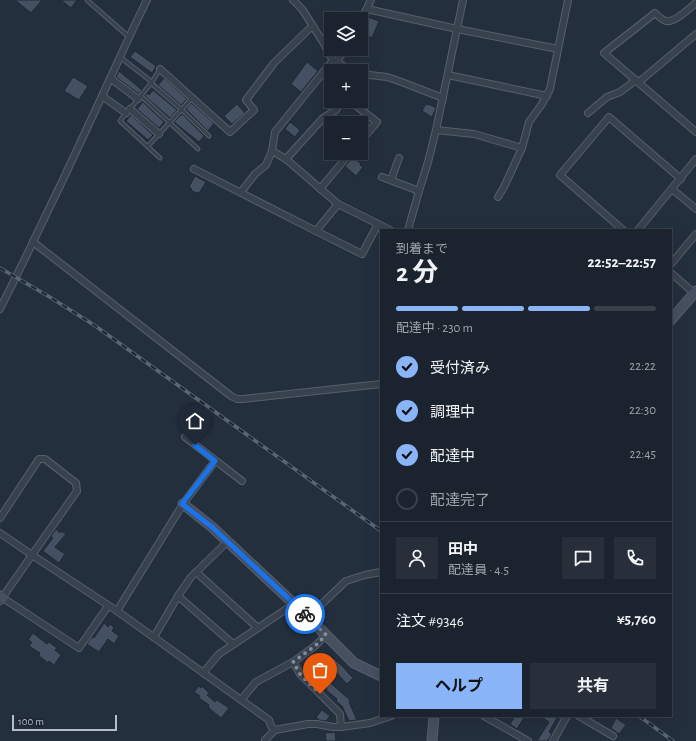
<!DOCTYPE html>
<html lang="ja">
<meta charset="utf-8">
<style>
:root{--surface:#1b232e;--page:#282f3a;--text:#f1f3f6;--muted:#a0a4aa;--line:#39404a;--accent:#8ab4f8}
body{margin:0;font-family:"Alegreya Sans","Noto Sans JP",sans-serif;background:var(--page);color:var(--text);height:100vh;display:flex;flex-direction:column;font-size:15px;white-space:nowrap}
*{box-sizing:border-box;margin:0}
p{font-size:13px;color:var(--muted)}
.icon{flex:none;width:22px;height:22px;fill:none;stroke:currentColor;stroke-width:2;stroke-linecap:round;stroke-linejoin:round}
.map{position:relative;flex:1;overflow:hidden}
.details{position:absolute;left:380px;top:229px;width:292px;height:488px;display:flex;flex-direction:column;background:var(--surface);border-radius:0px;box-shadow:0 4px 16px #0002,0 0 0 1px var(--line)}
.details>*{flex:none}
.controls{position:absolute;left:324px;top:12px;display:grid;gap:8px}
.controls a{display:grid;place-items:center;width:44px;height:44px;border-radius:0px;background:var(--surface);box-shadow:0 4px 16px #0002,0 0 0 1px var(--line);font-size:20px}
.scale{position:absolute;left:12px;bottom:10px;width:105px;box-sizing:border-box;padding-left:4px;border:2px solid #b4bcc9;border-top:0;font-size:11px;line-height:14px;white-space:nowrap;color:#b4bcc9;-webkit-text-stroke:3px #1d2633;paint-order:stroke}
.pin{position:absolute;display:grid;place-items:center;width:34px;height:34px;color:#fff;margin:-41px -17px;border-radius:50% 50% 50% 0;rotate:-45deg;box-shadow:0 0 4px #0007}
.pin .icon{rotate:45deg}
.courier{position:absolute;display:grid;place-items:center;width:40px;height:40px;margin:-20px;border:3px solid #1a73e8;border-radius:50%;background:#fff;color:#222;box-shadow:0 1px 5px #0007}
.summary em{font-style:normal;font-weight:700}
.summary div{display:flex;flex-direction:column-reverse}
.summary{display:flex;align-items:center;justify-content:space-between;height:68px;padding:0 16px}
h1{font-size:26px;font-weight:700;line-height:30px}
.bar{display:grid;grid-template-columns:repeat(4,1fr);gap:6px 4px;align-content:center;height:48px;padding:0 16px}
.bar i{height:5px;border-radius:3px;background:var(--line)}
.bar .current{background:var(--accent)}
.bar p{grid-column:span 4}
.line{display:flex;align-items:center;gap:10px;padding:0 16px;border-top:1px solid var(--line)}
.line div{flex:1}
.round{display:grid;place-items:center;flex:none;width:42px;height:42px;border-radius:0px;background:var(--page)}
ol{padding:0 16px;list-style:none}
li{display:flex;align-items:center;gap:12px;height:44px}
li p{margin-inline-start:auto}
li .icon{padding:4px;border-radius:50%;background:var(--accent);color:#111;stroke-width:4}
li:last-child{color:var(--muted)}
li i{width:22px;height:22px;border:2px solid var(--line);border-radius:50%}
.cta{display:flex;gap:8px;margin-top:auto;padding:8px 16px}
.cta a{flex:1;height:46px;border-radius:0px;background:var(--accent);color:#111;font-size:16px;font-weight:700;line-height:46px;text-align:center}
.cta a+a{background:var(--page);color:var(--text)}
.map>svg:first-child{display:block}
.building{fill:#455162;stroke:#1f2835}
.lines{fill:none;stroke-linecap:round;stroke-linejoin:round}
.lane-casing{stroke:#565f6c;stroke-width:5}
.street-casing{stroke:#565f6c;stroke-width:8}
.secondary-casing{stroke:#565f6c;stroke-width:11}
.lane{stroke:#38414e;stroke-width:3}
.street{stroke:#38414e;stroke-width:6}
.secondary{stroke:#465061;stroke-width:9}
.rail-casing{stroke:#5a6575;stroke-width:3.5}
.rail{stroke:#1d2633;stroke-width:2;stroke-dasharray:6;stroke-linecap:butt}
.done{stroke:#828b98;stroke-width:4;stroke-dasharray:0 7.2}
.route{stroke:#1a73e8;stroke-width:5}
</style>
<div class="map">
<svg width="696" height="741" viewBox="0 0 696 741">
<rect width="100%" height="100%" fill="#242f3e"/>
<g class="building">
<path d="M15 0H42L31 13Z"/>
<path d="M61 0H77L71 8Z"/>
<path d="M368 17 379 21 372 38 363 34 364 33 361 32 364 23Z"/>
<path d="M135 51 156 66 152 73 130 57Z"/>
<path d="M307 62 318 71 301 92 291 84Z"/>
<path d="M119 71 142 90 139 94 116 77Z"/>
<path d="M73 77 88 86 79 100 64 91Z"/>
<path d="M164 78 187 99 181 105 158 85Z"/>
<path d="M153 90 177 110 170 118 145 96 147 93 149 95Z"/>
<path d="M143 102 164 122 159 128 137 109Z"/>
<path d="M191 103 214 123 208 131 186 109Z"/>
<path d="M237 104 245 113 232 124 224 116Z"/>
<path d="M426 104 428 105V104L436 108 432 117 422 111Z"/>
<path d="M182 114 204 136 199 142 174 122Z"/>
<path d="M131 115 153 135 148 140 126 121Z"/>
<path d="M290 122 300 130 295 137 285 129Z"/>
<path d="M353 157 361 164 360 165 363 167 356 176 346 167V166H345Z"/>
<path d="M195 176 206 182 199 193 197 192 196 193 191 190 192 189 189 187Z"/>
<path d="M56 529 60 533 61 531 66 534 55 547 65 554 59 563 43 551 53 538 51 536Z"/>
<path d="M104 623 108 627 110 624 114 628 112 631 119 636 114 644 108 639 99 652 87 644 92 637 94 638Z"/>
<path d="M33 633 47 644 49 642 57 648 55 650 61 655 54 665 49 661 48 663 39 656 40 653 29 646 32 642 28 640Z"/>
<path d="M333 658 342 666 353 678 347 684 335 671 327 680 350 700 349 702 357 720H356L349 721 342 706 336 701 337 699 326 690 327 688 314 677 320 671 321 672Z"/>
<path d="M199 686 201 688 202 686 209 693 207 695 215 702 217 700 229 708 221 718 210 709 208 706 209 705 199 698 200 696 194 692Z"/>
<path d="M322 710 330 716 326 721 319 720 316 717Z"/>
<path d="M515 716H525L517 729 510 724Z"/>
<path d="M540 716H558L549 732 552 734 547 741H537L549 722Z"/>
<path d="M616 718 626 725 619 734 611 728Z"/>
<path d="M335 732 336 741H326L325 733Z"/>
</g>
<g class="lines">
<defs>
<g id="lane">
<path d="M87 0 129 37"/>
<path d="M120 57 152 82"/>
<path d="M151 83 181 109 209 136"/>
<path d="M141 96 198 149"/>
<path d="M130 109 152 82 160 69"/>
<path d="M126 113 120 121 160 158"/>
<path d="M148 146 192 98"/>
</g>
<g id="street">
<path d="M293 0 302 9 323 42 329 54 333 60 352 71"/>
<path d="M696 3C690 8 674 23 666 21 662 20 658 16 655 13L604 53 696 132"/>
<path d="M367 9 457 29 558 49"/>
<path d="M361 20 371 0"/>
<path d="M333 60 275 132 272 151 286 159 338 204 390 230"/>
<path d="M336 63 345 49"/>
<path d="M160 69 230 132 254 110 246 100 274 63 308 30 313 26"/>
<path d="M361 74 387 77 399 81 443 98"/>
<path d="M448 75 547 96"/>
<path d="M110 78 138 99"/>
<path d="M639 82 696 34"/>
<path d="M102 96 126 113"/>
<path d="M350 101 377 122 361 141"/>
<path d="M130 109 159 134"/>
<path d="M588 113 607 97 620 92 636 80"/>
<path d="M436 130 474 134 522 148"/>
<path d="M286 159 323 118 336 110 342 101"/>
<path d="M194 169 316 231 362 254 378 224"/>
<path d="M382 177 419 191"/>
<path d="M391 180 399 158"/>
<path d="M320 189 350 153"/>
<path d="M672 189 696 209"/>
<path d="M241 192 255 174 266 165 272 151"/>
<path d="M498 197 504 187 522 148 529 122 542 104 550 89 568 0"/>
<path d="M408 230 419 191 428 162 436 130 463 0"/>
<path d="M623 230 560 175 609 117 681 179"/>
<path d="M638 230 696 159"/>
<path d="M316 231 338 204"/>
<path d="M33 242 231 396 237 399H243L381 384"/>
<path d="M671 264 696 234"/>
<path d="M671 273 694 293"/>
<path d="M0 309C35 239 69 168 102 96 117 64 131 32 147 0"/>
<path d="M185 437 242 481"/>
<path d="M0 518 39 459H45L76 483 77 491 32 555 0 533"/>
<path d="M196 572 258 628"/>
<path d="M178 596 233 644"/>
<path d="M3 598 79 648 108 606"/>
<path d="M0 601 32 555 117 611 269 720 271 726 275 730 308 724H317L333 727H341L370 723 391 716"/>
<path d="M117 611 183 504 215 461"/>
<path d="M308 617 346 581 365 575 381 572"/>
<path d="M154 637 178 596 191 577 227 542"/>
<path d="M293 662 300 674 340 714 341 727"/>
<path d="M203 673 219 654 294 604"/>
<path d="M241 700 256 682 293 662 315 646 326 635"/>
<path d="M484 716 528 741"/>
<path d="M579 716 613 736"/>
<path d="M266 741 265 740 275 730"/>
<path d="M553 741 567 716"/>
</g>
<g id="secondary">
<path d="M671 320 696 291"/>
<path d="M183 504 212 527 308 617 354 663 381 676"/>
<path d="M0 596 3 598"/>
<path d="M432 741 434 716"/>
</g>
</defs>
<use href="#lane" class="lane-casing"/>
<use href="#street" class="street-casing"/>
<use href="#secondary" class="secondary-casing"/>
<use href="#lane" class="lane"/>
<use href="#street" class="street"/>
<use href="#secondary" class="secondary"/>
<defs>
<g id="rail">
<path d="M0 268 48 296 94 325 381 531"/>
<path d="M639 716 673 741"/>
</g>
</defs>
<use href="#rail" class="rail-casing"/>
<use href="#rail" class="rail"/>
</g>
<g class="lines">
<path class="done" d="M305 614 326 635 315 646 293 662 300 674 320 694"/>
<path class="route" d="M195 445 215 461 182 504 212 527 305 614"/>
</g>
</svg>
<div class="controls">
<a><svg class="icon" aria-label="layers" viewBox="0 0 24 24"><path d="M12 4l9 5-9 5-9-5zM3 14l9 5 9-5"/></svg></a>
<a>+</a>
<a>−</a>
</div>
<div class="scale">100 m</div>
<div class="pin" style="left:320px;top:694px;background:#ea580c"><svg class="icon" aria-label="bag" viewBox="0 0 24 24"><path d="M5 8h14l-1 12H6zM9 8a3 3 0 0 1 6 0"/></svg></div>
<div class="pin" style="left:195px;top:445px;background:#1f2937"><svg class="icon" aria-label="home" viewBox="0 0 24 24"><path d="M3 11l9-7 9 7M6 9v11h12V9"/></svg></div>
<div class="courier" style="left:305px;top:614px"><svg class="icon" aria-label="bike" viewBox="0 0 24 24"><circle cx="6" cy="16" r="4"/><circle cx="18" cy="16" r="4"/><path d="M6 16l4-8h5l3 8M10 8l3 8H6M13 5h3"/></svg></div>
<section class="details">
<div class="summary"><div><h1>2 分</h1><p>到着まで</p></div><em>22:52–22:57</em></div>
<div class="bar"><i class="current"></i><i class="current"></i><i class="current"></i><i></i><p>配達中 · 230 m</p></div>
<ol>
<li><svg class="icon" aria-label="check" viewBox="0 0 24 24"><path d="M5 12l5 5 9-10"/></svg>受付済み<p>22:22</p></li>
<li><svg class="icon" aria-label="check" viewBox="0 0 24 24"><path d="M5 12l5 5 9-10"/></svg>調理中<p>22:30</p></li>
<li><svg class="icon" aria-label="check" viewBox="0 0 24 24"><path d="M5 12l5 5 9-10"/></svg>配達中<p>22:45</p></li>
<li><i></i>配達完了</li>
</ol>
<div class="line" style="height:72px"><a class="round"><svg class="icon" aria-label="person" viewBox="0 0 24 24"><circle cx="12" cy="8" r="4"/><path d="M4 21q1-7 8-7t8 7"/></svg></a><div><b>田中</b><p>配達員 · 4.5</p></div><a class="round"><svg class="icon" aria-label="chat" viewBox="0 0 24 24"><path d="M4 5h16v11H9l-5 4z"/></svg></a><a class="round"><svg class="icon" aria-label="phone" viewBox="0 0 24 24"><path d="M5 4h4l2 5-3 2q2 4 5 5l2-3 5 2v4C11 20 4 13 5 4z"/></svg></a></div>
<div class="line" style="height:52px"><div>注文 #9346</div><b>¥5,760</b></div>
<div class="cta"><a>ヘルプ</a><a>共有</a></div>
</section>
</div>
